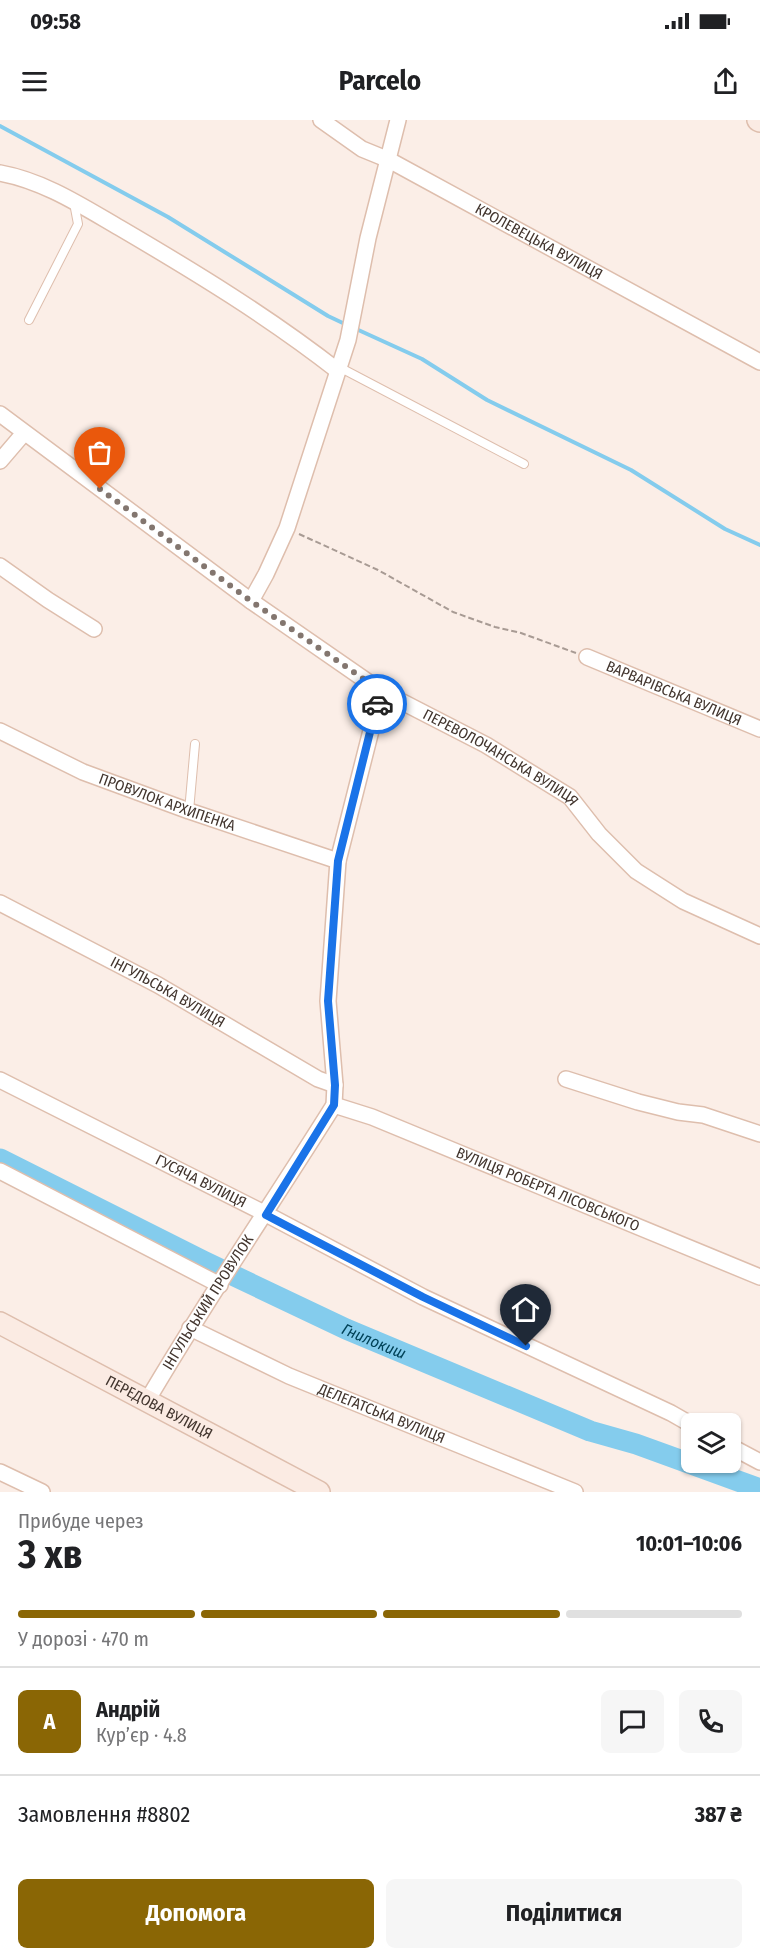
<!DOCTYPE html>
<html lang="uk">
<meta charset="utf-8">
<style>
:root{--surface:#fff;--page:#f6f6f6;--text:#202124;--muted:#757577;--line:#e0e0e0;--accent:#8a6605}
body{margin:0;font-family:"Fira Sans Condensed",sans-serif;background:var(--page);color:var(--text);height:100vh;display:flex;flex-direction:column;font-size:22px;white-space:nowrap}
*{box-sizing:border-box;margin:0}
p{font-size:20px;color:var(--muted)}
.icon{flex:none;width:33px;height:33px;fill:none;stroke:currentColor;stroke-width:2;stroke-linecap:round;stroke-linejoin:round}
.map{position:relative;height:1372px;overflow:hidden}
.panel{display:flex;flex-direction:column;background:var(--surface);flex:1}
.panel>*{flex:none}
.tools{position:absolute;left:681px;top:1293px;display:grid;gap:12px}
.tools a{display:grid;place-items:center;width:60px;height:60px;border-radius:9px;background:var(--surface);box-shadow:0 2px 4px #0004;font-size:30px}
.pin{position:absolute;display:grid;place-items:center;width:51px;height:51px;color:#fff;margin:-62px -26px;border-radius:50% 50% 50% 0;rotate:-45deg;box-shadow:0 0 6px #0007}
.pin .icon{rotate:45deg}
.courier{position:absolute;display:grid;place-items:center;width:60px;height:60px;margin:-30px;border:4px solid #1a73e8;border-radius:50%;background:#fff;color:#222;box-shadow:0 2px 8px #0007}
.summary em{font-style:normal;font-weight:700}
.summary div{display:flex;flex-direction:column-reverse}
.summary{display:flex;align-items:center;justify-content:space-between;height:102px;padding:0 18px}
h1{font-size:39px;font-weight:700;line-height:45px}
.bar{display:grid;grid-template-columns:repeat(4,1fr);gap:9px 6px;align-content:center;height:72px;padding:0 18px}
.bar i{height:8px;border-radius:4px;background:var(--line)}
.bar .active{background:var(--accent)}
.bar p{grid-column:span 4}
.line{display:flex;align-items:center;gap:15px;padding:0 18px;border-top:2px solid var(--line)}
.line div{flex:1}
.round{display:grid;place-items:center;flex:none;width:63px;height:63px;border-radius:9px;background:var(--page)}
.cta{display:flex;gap:12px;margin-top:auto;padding:12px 18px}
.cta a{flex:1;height:69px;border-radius:9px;background:var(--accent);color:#fff;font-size:24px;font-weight:700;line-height:69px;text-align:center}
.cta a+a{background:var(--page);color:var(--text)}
.status{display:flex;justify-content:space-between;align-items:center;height:42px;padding:0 30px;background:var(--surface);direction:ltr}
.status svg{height:16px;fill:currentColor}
header{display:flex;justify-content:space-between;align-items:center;height:78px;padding:0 18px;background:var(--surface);font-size:27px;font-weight:700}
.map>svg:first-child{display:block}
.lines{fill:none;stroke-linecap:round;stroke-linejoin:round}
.stream{stroke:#84cced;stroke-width:4}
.river{stroke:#84cced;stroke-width:21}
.lane-casing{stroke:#debead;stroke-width:10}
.street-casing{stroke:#debead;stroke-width:18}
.secondary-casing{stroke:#debead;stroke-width:24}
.path{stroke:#a89b94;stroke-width:2;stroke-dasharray:6 3;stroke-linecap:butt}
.lane{stroke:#fff;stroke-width:8}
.street{stroke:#fff;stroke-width:15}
.secondary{stroke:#fbebe3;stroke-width:21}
.done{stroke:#83766f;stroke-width:6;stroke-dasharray:0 10.8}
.route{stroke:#1a73e8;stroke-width:8}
.labels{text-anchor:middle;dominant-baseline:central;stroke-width:6;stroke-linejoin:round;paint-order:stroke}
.street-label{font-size:15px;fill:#42352e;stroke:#fbeee7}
.water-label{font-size:16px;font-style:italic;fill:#004258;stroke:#fbeee7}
</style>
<div class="status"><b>09:58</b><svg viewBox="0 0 49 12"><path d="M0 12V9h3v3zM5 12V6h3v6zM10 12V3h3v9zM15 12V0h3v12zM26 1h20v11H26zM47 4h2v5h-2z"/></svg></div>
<header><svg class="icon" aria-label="menu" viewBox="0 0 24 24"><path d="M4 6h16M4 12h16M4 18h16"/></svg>Parcelo<svg class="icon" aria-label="share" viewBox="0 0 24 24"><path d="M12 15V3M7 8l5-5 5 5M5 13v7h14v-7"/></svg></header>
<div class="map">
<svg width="760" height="1372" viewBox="0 0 760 1372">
<rect width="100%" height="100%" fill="#fbeee7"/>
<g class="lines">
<g class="stream">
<path d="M0 6 168 97 328 196 347 205"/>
<path d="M354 208 422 239 487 280 631 350 725 409 760 425"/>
</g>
<path class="river" id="s1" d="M0 1039 203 1141 346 1209 590 1311 636 1324 760 1369"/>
<defs>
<g id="lane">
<path d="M29 200 78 104 74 83"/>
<path d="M339 247 524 344"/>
<path d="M189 691 195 624"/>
</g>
<g id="street">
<path id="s2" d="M321 0 362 29 389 40 760 242"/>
<path d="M0 53C44 61 82 86 120 108 195 152 269 197 338 251"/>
<path id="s3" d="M0 294 251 481 381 571 486 625 570 677 599 714 636 751 683 781 760 816"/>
<path d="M0 341 24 313"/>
<path d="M0 446 48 480 94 509"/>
<path d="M251 481 266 454 287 408 348 220 368 118 398 0"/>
<path id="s4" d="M587 537 760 609"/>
<path id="s5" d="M0 611 83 652 189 691 338 741"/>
<path id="s6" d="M0 783 158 865 318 959 335 965"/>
<path d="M566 959 638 982 678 992 703 995 760 1014"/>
<path id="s7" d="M0 960 266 1094 423 1177 671 1293 692 1305"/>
<path id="s8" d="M334 985 372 997 760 1157"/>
<path d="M0 1051 220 1165"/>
<path id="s9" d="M190 1208 289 1256 575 1372"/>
<path id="s10" d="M147 1281C206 1180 272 1084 334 985L335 965 328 881 338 741 381 571"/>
<path d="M730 1326 760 1342"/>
<path d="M0 1352 42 1372"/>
</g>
<g id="secondary">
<path d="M758 0 760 1"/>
<path id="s11" d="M0 1203 319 1372"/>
</g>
</defs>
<use href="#lane" class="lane-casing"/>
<use href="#street" class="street-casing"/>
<use href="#secondary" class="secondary-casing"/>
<path class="path" d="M299 414 378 450 453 492 495 507 521 513 576 533"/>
<use href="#lane" class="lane"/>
<use href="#street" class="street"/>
<use href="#secondary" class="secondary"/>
</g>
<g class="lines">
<path class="done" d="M100 369 251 481 381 571 377 584"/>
<path class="route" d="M377 584 338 741 328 881 335 965 334 985 266 1095 423 1177 526 1226"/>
</g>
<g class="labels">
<g class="street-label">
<text stroke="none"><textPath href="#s2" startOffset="250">КРОЛЕВЕЦЬКА ВУЛИЦЯ</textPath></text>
<text stroke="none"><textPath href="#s4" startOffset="94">ВАРВАРІВСЬКА ВУЛИЦЯ</textPath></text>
<text stroke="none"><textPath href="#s3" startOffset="608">ПЕРЕВОЛОЧАНСЬКА ВУЛИЦЯ</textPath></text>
<text stroke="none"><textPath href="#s5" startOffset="182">ПРОВУЛОК АРХИПЕНКА</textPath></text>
<text stroke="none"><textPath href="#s6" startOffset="190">ІНГУЛЬСЬКА ВУЛИЦЯ</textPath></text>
<text stroke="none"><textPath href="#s7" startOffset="225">ГУСЯЧА ВУЛИЦЯ</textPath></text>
<text stroke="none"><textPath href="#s8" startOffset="230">ВУЛИЦЯ РОБЕРТА ЛІСОВСЬКОГО</textPath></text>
<text stroke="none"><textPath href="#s10" startOffset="116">ІНГУЛЬСЬКИЙ ПРОВУЛОК</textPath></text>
<text stroke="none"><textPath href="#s11" startOffset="180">ПЕРЕДОВА ВУЛИЦЯ</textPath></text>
<text stroke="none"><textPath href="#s9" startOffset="210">ДЕЛЕГАТСЬКА ВУЛИЦЯ</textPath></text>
</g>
<g class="water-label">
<text stroke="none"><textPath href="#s1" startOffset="416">Гнилокиш</textPath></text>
</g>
</g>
</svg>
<div class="tools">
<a><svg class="icon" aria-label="layers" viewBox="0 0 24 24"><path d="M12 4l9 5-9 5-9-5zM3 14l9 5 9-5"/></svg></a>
</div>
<div class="pin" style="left:100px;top:369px;background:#ea580c"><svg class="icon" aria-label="bag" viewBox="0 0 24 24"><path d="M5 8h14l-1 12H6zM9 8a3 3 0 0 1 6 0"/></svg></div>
<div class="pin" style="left:526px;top:1226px;background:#1f2937"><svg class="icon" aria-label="home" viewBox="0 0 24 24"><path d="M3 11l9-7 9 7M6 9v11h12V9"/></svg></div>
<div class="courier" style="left:377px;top:584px"><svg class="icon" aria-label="car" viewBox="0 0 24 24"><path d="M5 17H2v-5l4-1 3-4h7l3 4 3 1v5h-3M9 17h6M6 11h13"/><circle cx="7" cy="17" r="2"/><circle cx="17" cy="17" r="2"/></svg></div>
</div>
<section class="panel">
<div class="summary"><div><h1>3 хв</h1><p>Прибуде через</p></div><em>10:01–10:06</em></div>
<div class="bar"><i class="active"></i><i class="active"></i><i class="active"></i><i></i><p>У дорозі · 470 m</p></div>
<div class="line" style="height:108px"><b class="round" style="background:var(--accent);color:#fff">А</b><div><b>Андрій</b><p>Кур’єр · 4.8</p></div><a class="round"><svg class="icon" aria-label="chat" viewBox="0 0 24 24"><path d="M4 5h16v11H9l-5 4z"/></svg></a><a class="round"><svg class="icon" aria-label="phone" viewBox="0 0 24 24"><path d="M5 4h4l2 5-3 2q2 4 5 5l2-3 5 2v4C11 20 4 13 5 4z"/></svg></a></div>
<div class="line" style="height:78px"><div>Замовлення #8802</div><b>387 ₴</b></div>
<div class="cta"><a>Допомога</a><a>Поділитися</a></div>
</section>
